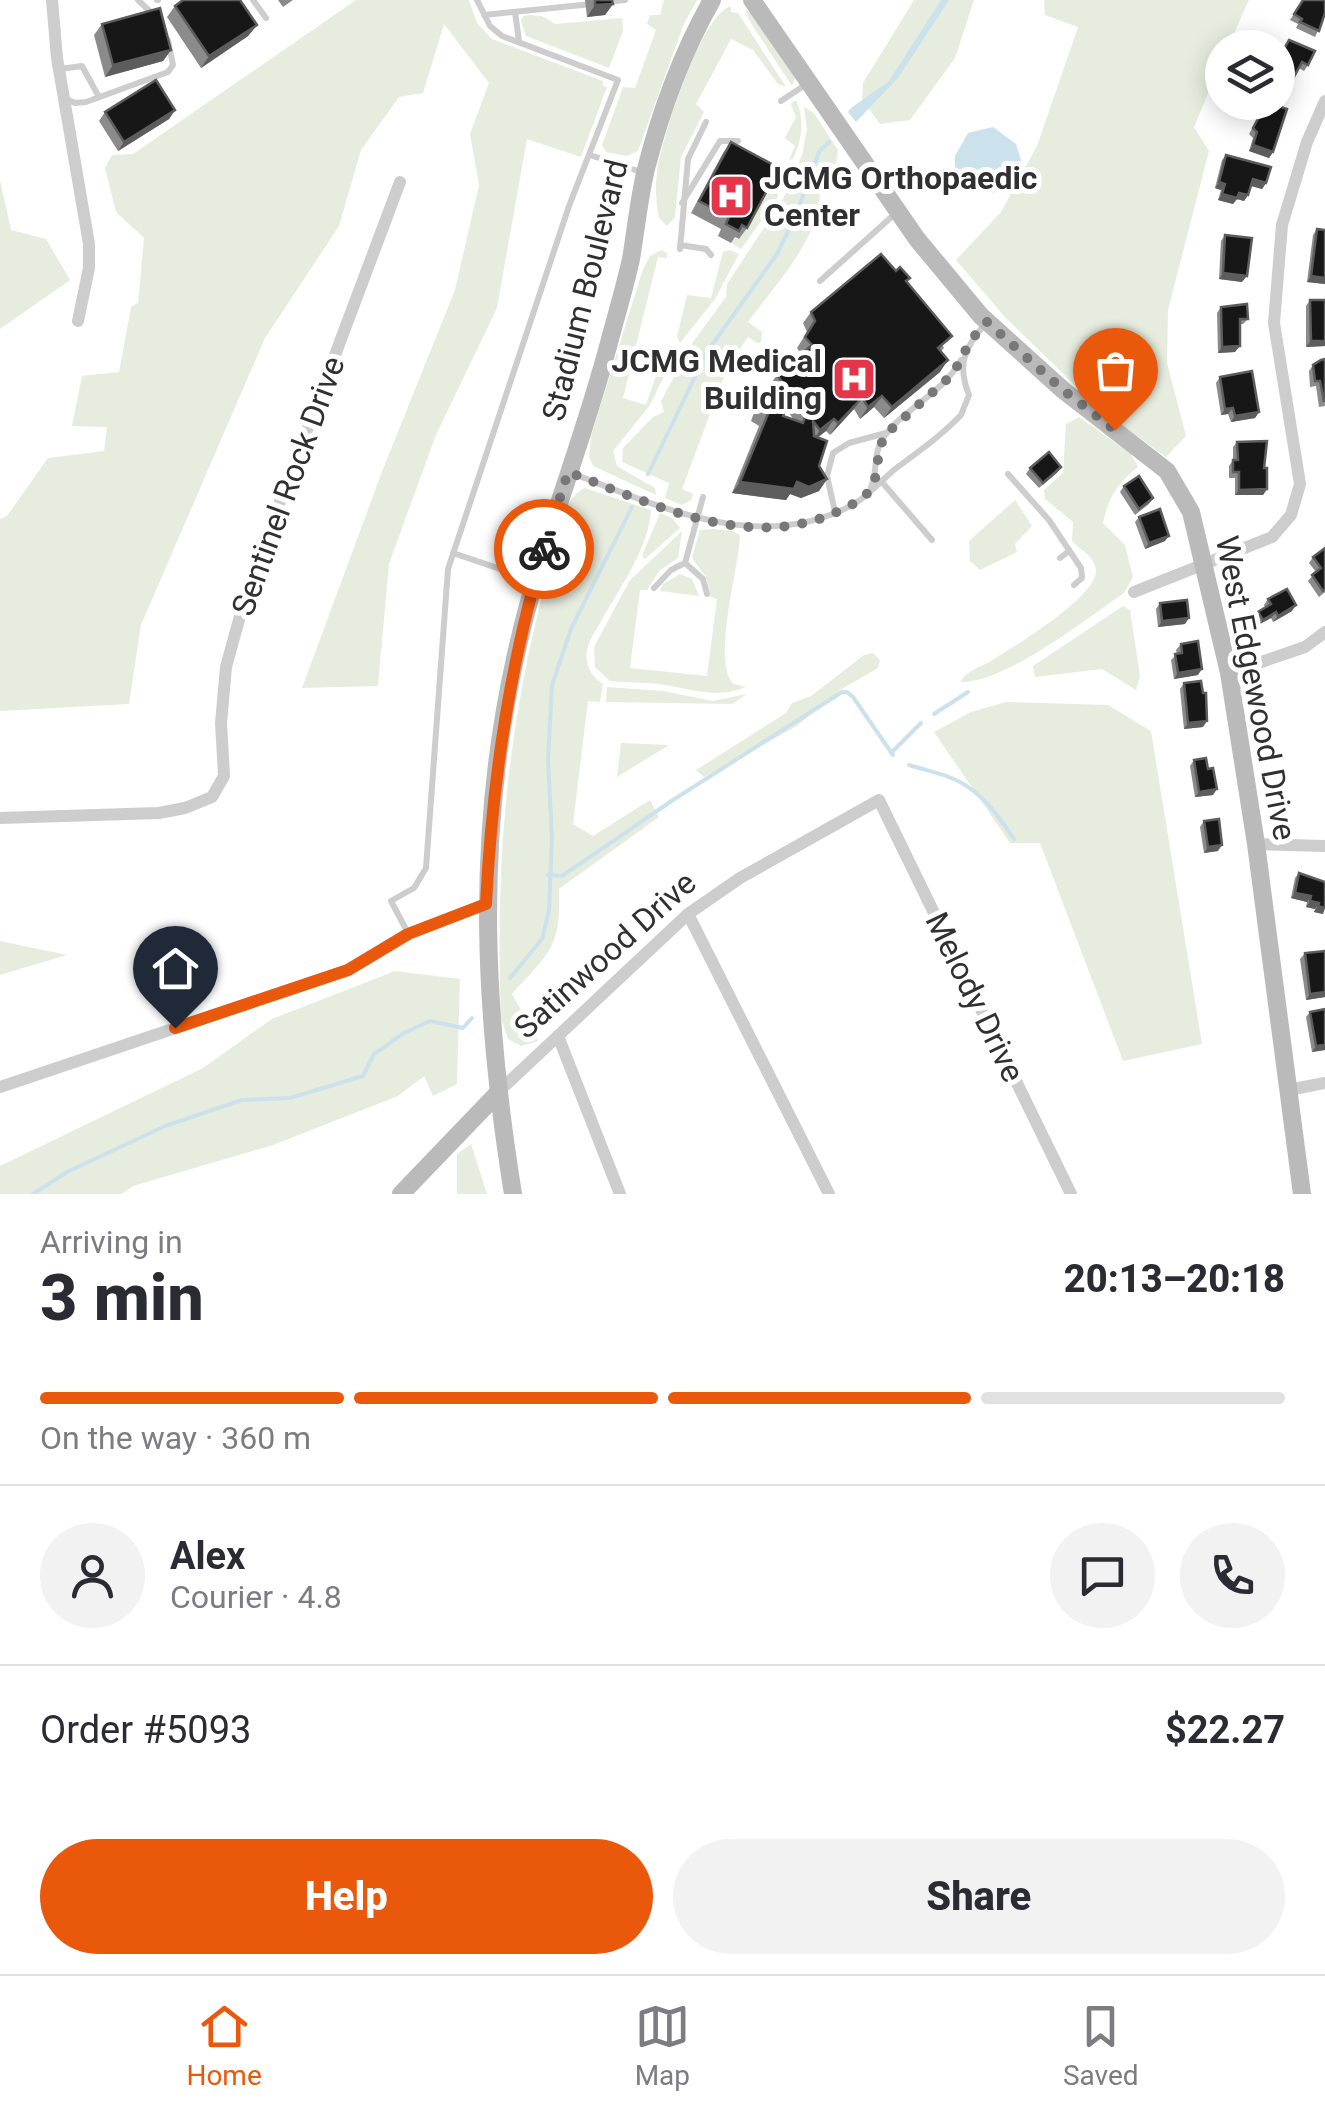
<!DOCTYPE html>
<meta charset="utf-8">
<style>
:root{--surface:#fff;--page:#f2f2f3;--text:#2b2b33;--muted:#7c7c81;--line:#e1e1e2;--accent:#ea580c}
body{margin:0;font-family:Roboto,sans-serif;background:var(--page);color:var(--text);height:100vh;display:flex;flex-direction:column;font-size:38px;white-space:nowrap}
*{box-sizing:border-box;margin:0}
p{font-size:32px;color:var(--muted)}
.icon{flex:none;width:55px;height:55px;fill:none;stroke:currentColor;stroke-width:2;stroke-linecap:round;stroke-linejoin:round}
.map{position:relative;height:1194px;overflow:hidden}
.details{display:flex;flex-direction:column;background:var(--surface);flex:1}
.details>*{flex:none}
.tools{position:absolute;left:1205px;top:30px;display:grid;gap:20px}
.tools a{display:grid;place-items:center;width:90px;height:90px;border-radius:50%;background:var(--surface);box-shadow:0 5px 25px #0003;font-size:50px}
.pin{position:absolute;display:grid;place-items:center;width:85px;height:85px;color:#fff;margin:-102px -42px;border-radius:50% 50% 50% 0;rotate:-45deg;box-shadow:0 0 10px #0007}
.pin .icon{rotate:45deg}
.courier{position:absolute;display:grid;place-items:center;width:100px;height:100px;margin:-50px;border:8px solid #ea580c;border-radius:50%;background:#fff;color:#222;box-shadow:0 2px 12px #0007}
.summary em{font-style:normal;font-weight:800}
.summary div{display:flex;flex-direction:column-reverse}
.summary{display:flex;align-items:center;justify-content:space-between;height:170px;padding:0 40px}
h1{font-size:65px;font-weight:800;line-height:75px}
.bar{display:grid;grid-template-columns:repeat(4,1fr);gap:15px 10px;align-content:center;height:120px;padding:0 40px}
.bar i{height:12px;border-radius:8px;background:var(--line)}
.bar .active{background:var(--accent)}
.bar p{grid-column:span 4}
.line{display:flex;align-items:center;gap:25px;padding:0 40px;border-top:2px solid var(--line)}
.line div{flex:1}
.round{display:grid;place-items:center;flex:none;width:105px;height:105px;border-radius:52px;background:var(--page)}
.cta{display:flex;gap:20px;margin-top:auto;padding:20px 40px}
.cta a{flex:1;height:115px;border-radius:60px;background:var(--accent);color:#fff;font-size:40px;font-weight:800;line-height:115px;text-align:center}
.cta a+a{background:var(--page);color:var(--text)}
.tab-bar{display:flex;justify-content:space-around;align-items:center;height:140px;border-top:2px solid var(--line);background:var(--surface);font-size:28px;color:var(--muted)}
.tab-bar a{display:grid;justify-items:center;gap:5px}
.tab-bar .active{color:var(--accent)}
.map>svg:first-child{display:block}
.green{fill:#e7edde}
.water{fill:#cbe1ec}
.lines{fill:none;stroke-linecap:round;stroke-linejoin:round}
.stream{stroke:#cbe1ec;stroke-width:4}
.lane{stroke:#cdcdcd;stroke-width:6}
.street{stroke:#cdcdcd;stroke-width:12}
.secondary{stroke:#bababa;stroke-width:18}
.wall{fill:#8b8b8b;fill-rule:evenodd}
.shaded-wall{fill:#5d5d5d}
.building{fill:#171717;stroke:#5d5d5d;stroke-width:2.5}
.done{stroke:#787878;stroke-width:10;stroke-dasharray:0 18}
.route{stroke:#ea580c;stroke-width:12}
.labels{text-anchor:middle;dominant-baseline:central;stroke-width:10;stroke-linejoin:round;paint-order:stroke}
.poi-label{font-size:32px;font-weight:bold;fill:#303030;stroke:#fff;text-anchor:start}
.street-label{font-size:32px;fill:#303030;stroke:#fff}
</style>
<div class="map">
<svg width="1325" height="1194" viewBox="0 0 1325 1194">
<rect width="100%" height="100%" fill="#fff"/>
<g class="green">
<path d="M356 0H469L477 23 492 39 603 81V86L607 87 581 157 527 139 497 308 436 435 389 564 378 686 302 688 383 469 455 290 479 185 470 134 489 83 444 24 423 93 399 97 361 150 339 226 265 338 141 625 129 704 0 711V519L7 516 48 458 104 451 107 427 72 426 82 376 119 372 131 307 138 303 144 238 116 212 105 168 112 155 133 154Z"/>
<path d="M664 0H697L683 26 638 151 627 156 606 152 602 145 623 87 635 88 656 30 647 24 650 15H660Z"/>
<path d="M914 0H974L955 58 910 120 880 124 862 99 863 83Z"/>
<path d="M1044 0H1249L1228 47 1222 48V60L1194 127 1209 151 1168 310 1167 363 1186 436 1166 457 1097 407 1004 316 956 260 1001 212 1037 146 1078 27 1045 15Z"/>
<path d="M731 6V12L738 13 786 87 778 84 753 50 731 39 696 104 704 112 681 157 675 217 667 226 659 218C656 203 655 187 657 172 662 139 700 15 731 6Z"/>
<path d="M745 9 753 15 795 78 792 86 749 20Z"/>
<path d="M530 15 542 16 555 24 622 18 623 31 609 68 526 36 521 21 523 16Z"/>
<path d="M796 100C805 120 802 140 793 159L789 160 795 146 785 138 796 117 791 104Z"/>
<path d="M804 107 814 113 838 150 835 172 820 190C822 236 775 285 748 322L762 332 761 342 757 343 748 337 728 366 682 489 693 494 691 500 682 505 665 498 669 483 622 462 623 448 653 417 664 412 661 401 693 342 726 297 727 284 783 199 802 155 807 129Z"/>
<path d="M771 179 778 184V196L772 206 741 249 731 243 734 237 738 239Z"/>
<path d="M0 180 11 230 46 239 70 280 0 329Z"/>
<path d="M661 250 667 253V258L658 257 623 398 646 405 666 347 677 350 650 405 613 451 617 466 655 488 656 495 593 466 589 457 591 436 643 269 650 256Z"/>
<path d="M730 250 739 254 715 299 680 343 677 337 687 295 711 298 723 252Z"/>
<path d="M1079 417 1130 453 1138 467C1118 483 1108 498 1103 523L1125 545 1133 577 1124 593C1086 619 1004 684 960 682 967 670 979 668 991 661 1013 647 1098 596 1096 570 1094 555 1081 551 1072 541L1073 522 1045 499 1044 490 1063 473 1066 424Z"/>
<path d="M585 488 651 510C649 549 618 590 600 623 595 632 588 641 587 651 585 666 592 677 603 684L600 702 588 701 573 824 593 836 650 800 659 817 559 889C561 948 550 952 512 994L538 1041 521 1046 508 1039 501 1018C495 857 507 726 549 569 555 546 561 498 585 488Z"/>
<path d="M1015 500 1032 526 1015 544 1017 552 980 570 970 561 969 541Z"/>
<path d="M660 513 672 518 680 528 645 559 642 556Z"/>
<path d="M712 529 734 531 740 536C739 567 711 664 734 684L746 687C714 700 690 688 659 684 643 682 626 683 610 681L595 667 594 647 630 580 682 531 678 558 660 570 647 590H640L630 668 707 676 717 599 711 597 706 577 692 558 700 530Z"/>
<path d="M680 574 692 579 699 596 660 591 663 584Z"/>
<path d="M1123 606 1130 610 1140 676 1136 690 1102 669 1035 677 1033 666Z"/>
<path d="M873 653 880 660 878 668 840 690 797 726 704 777 696 770 786 713 792 703 811 696 864 655Z"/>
<path d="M607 687 663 691 713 701 747 694 732 704 606 702Z"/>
<path d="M1006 702 1108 705 1151 731 1202 1044 1123 1061 1040 843H1010L934 732 971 712Z"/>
<path d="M621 743 669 745 617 777Z"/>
<path d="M0 941 67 955 0 975Z"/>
<path d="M395 971 460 979 457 1084 433 1096 424 1076 398 1096 273 1145 133 1186 122 1194H0V1166L203 1068 272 1019Z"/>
<path d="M471 1144 487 1194H457V1154Z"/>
</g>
<g class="water">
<path d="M941 0H949L898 78 856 122 848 112 851 108 889 81Z"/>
<path d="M993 127 1016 144 1021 160 994 193 975 191 955 180V156L968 133Z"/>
</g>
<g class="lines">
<g class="stream">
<path d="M648 474 707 352 777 254 796 215 819 152 829 142"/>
<path d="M934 714 968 692"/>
<path d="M891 753 921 723"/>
<path d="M909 765C924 770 942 773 956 780 982 792 999 817 1014 839"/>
<path d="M548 875 562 876 673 800 842 692H847L853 697 893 755"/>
<path d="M510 978 542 939 549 911 552 838 548 760 552 685 571 629 632 507"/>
<path d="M33 1194 67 1172 165 1126 242 1100 290 1098 363 1076 374 1054 404 1033 430 1021 463 1028 472 1018"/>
</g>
<g class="lane">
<path d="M138 0 155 16"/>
<path d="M157 0H158"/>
<path d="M253 0 266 18"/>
<path d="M605 2 625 0"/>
<path d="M515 12 519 41"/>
<path d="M484 15 592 4"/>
<path d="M60 69 82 66 99 97"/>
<path d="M66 99 75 103 86 102 168 72 173 65 168 40"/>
<path d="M781 101 805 85"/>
<path d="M590 155 641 172"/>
<path d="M682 203 720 141H738"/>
<path d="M680 245 706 249 711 255"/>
<path d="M680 249 688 159 706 122"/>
<path d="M820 281 897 212"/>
<path d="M574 474C663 508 762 555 854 504 869 495 882 480 895 469 918 452 941 436 961 415L969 395C957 365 964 349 984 325"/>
<path d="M1008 474 1049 520 1081 568 1082 578 1074 585"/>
<path d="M881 481 932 540"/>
<path d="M871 487C878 471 873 454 882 440 900 410 941 396 961 360"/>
<path d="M835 512 827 476 833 453 849 443 886 433"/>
<path d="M453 553 533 580"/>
<path d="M1060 558 1069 551"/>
<path d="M685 563 703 497"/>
<path d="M654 588 671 570 685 563 703 579 707 594"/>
<path d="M408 933 391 901 414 888 426 868 448 569 569 206 618 80 502 36 490 26 477 0"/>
</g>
<g class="street">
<path d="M52 0 57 58 89 244V268L78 321"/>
<path d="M1134 592 1272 537 1291 515 1300 484 1274 323 1282 225 1307 142 1325 101"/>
<path d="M1229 673 1305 647 1325 632"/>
<path d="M0 818 159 813 185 808 212 797 224 776 221 723 226 667 248 587 400 182"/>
<path d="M1256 844 1325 846"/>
<path d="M688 914 829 1194"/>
<path d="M558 1036 620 1194"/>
<path d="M0 1087 348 970 408 934 486 904"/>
<path d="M1288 1090 1325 1083"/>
<path d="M497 1093 688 914 740 878 879 800 1071 1194"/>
</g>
<g class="secondary">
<path d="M752 0 917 239 981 316 1063 390 1167 471 1191 512 1229 673 1256 844 1302 1194"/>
<path d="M401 1194 497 1094"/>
<path d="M513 1194C484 1013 475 840 515 659 538 550 582 447 610 339 617 313 625 286 631 259 636 229 639 198 646 169 661 110 682 53 712 0"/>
</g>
</g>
<g class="wall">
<path d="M278 0H293L283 7Z"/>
<path d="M585 0H612L613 4 605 15 587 17Z"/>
<path d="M1303 0H1325V16L1315 37 1296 28 1298 24 1290 20Z"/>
<path d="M175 6 257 25 248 36 201 68 167 17Z"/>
<path d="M102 24 171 50 163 61 105 77 94 35Z"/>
<path d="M1289 40 1308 65 1304 71 1299 68 1285 92 1278 88V57Z"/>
<path d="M1267 102 1273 152 1269 158 1249 151 1253 138 1249 134Z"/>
<path d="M175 110 169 119 118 151 99 121 105 112Z"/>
<path d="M731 142 747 228 739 239 735 237 731 243 718 236 721 229 691 213 723 153Z"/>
<path d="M1226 155 1266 183 1262 189 1251 186 1248 195 1244 201 1237 199 1233 204 1218 200 1221 190 1215 188 1222 160Z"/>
<path d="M1317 229 1325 230V284L1307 282 1313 235Z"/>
<path d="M1225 235 1242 282 1219 279 1221 241Z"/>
<path d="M896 271 910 278 907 282 944 348 941 351 940 372 884 418 874 407 860 419 854 409 830 435 826 431 818 437 819 466 827 479 819 491 801 498 790 494 786 500 732 493 759 426 751 421 759 399 768 388 771 389 769 386 777 375 801 354 797 348 807 332 803 323 811 312ZM786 409 794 420 783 416Z"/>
<path d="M1310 300H1325V346L1306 347V306Z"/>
<path d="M1221 307 1248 319 1243 324H1240L1235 352 1218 353 1217 313Z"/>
<path d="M1321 360 1325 406 1319 407 1316 386 1310 387 1309 371 1313 365Z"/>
<path d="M1220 377 1259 412 1255 418 1231 422 1228 414 1221 415 1216 383Z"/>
<path d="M1237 442 1264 468 1267 489 1263 495H1235V478H1229V466L1233 460V447Z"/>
<path d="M1061 467 1057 473 1039 488 1026 474 1030 468Z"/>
<path d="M1124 486 1153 498 1149 504 1135 515 1120 492Z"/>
<path d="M1139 517 1165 541 1145 549 1135 522Z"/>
<path d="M1325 548V592L1319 597 1308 581 1316 572 1309 563 1313 557Z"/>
<path d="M1268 599 1292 611 1273 622 1271 618 1258 625 1254 617 1258 612 1265 607 1264 605Z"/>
<path d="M1160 603 1185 624 1158 627 1156 609Z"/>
<path d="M1181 644 1198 675 1174 679 1171 660 1177 654 1176 650Z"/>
<path d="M1184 683 1203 727 1184 729 1180 689Z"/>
<path d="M1194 760 1213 795 1195 797 1190 766Z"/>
<path d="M1204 821 1218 851 1204 853 1200 827Z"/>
<path d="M1299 873 1325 882 1323 914 1314 912 1315 909 1306 907 1307 902 1291 898 1295 878Z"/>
<path d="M1325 951V997L1306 1000 1300 959 1305 953Z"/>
<path d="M1310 1012 1325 1050 1312 1052 1306 1017Z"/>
</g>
<g class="shaded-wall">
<path d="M613 4 605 15 587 17 595 5Z"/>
<path d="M257 25 248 36 201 68 209 56Z"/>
<path d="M171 50 163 61 105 77 113 65Z"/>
<path d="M175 110 169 119 118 151 124 142Z"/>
<path d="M1253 145 1273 152 1269 158 1249 151Z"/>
<path d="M1253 179 1266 183 1262 189 1248 185Z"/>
<path d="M1219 182 1225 184 1221 190 1215 188Z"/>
<path d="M1239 193 1248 195 1244 201 1237 199 1233 204 1218 200 1222 194Z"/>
<path d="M1223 273 1247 276 1242 282 1219 279Z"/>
<path d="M1311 276 1325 278V284L1307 282Z"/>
<path d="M1311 341H1325V346L1306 347Z"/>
<path d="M1240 346 1235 352 1218 353 1222 347Z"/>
<path d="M948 360 940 372 884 418 892 407Z"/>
<path d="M882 396 874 407 860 419 868 407Z"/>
<path d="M862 398 854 409 830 435 838 423Z"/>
<path d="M1233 408 1228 414 1221 415 1225 409Z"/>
<path d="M1259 412 1255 418 1231 422 1235 416Z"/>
<path d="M834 419 826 431 812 442 820 430Z"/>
<path d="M827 479 819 491 801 498 790 494 786 500 732 493 740 482H797Z"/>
<path d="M1267 489 1263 495H1235L1239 490Z"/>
<path d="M1169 536 1165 541 1145 549 1149 543Z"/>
<path d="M1296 605 1292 611 1273 622 1278 616Z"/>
<path d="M1276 612 1271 618 1258 625 1263 620Z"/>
<path d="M1189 618 1185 624 1158 627 1162 621Z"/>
<path d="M1202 669 1198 675 1174 679 1178 673Z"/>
<path d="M1207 721 1203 727 1184 729 1188 723Z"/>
<path d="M1217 789 1213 795 1195 797 1199 792Z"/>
<path d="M1222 845 1218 851 1204 853 1208 847Z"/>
<path d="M1295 893 1311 896 1307 902 1291 898Z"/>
<path d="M1310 901 1319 903 1315 909 1306 907Z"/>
<path d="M1318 906 1325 908 1323 914 1314 912Z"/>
<path d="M1325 992V997L1306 1000 1310 994Z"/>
<path d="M1325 1045V1050L1312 1052 1316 1046Z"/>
</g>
<g class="building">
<path d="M183 0H240L257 25 209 56 175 6Z"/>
<path d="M595 0H612L613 4 595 5Z"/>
<path d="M1303 0H1325V13L1319 31 1300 22 1302 19 1294 14Z"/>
<path d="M160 8 171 50 113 65 102 24Z"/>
<path d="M1289 40 1315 51 1308 65 1302 62 1289 86 1278 80V57L1279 58Z"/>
<path d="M156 80 175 110 124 142 105 112Z"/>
<path d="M1267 102 1287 109 1273 152 1253 145 1257 132 1253 128Z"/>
<path d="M731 142 779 168 747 228 742 225 739 231 726 224 729 217 699 201Z"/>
<path d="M1226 155 1271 167 1266 183 1253 179 1248 195 1239 193 1237 198 1222 194 1225 184 1219 182Z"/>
<path d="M1317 229 1325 230V278L1311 276Z"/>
<path d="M1225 235 1252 238 1247 276 1223 273Z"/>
<path d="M881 254 896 271 900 267 910 278 906 281 952 336 938 348 948 360 892 407 882 396 868 407 862 398 838 423 834 419 820 430 813 421 814 436 827 441 819 466 827 479 809 487 797 482 794 489 740 482 768 414 759 409 768 388 790 397 783 416 803 423 806 414 777 375 812 345 805 337 815 321 811 312Z"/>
<path d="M1310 300H1325V341H1311Z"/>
<path d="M1247 304 1248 319H1240V346L1222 347 1221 307Z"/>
<path d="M1325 359V401H1324L1320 381H1315L1313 365 1321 360Z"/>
<path d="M1252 371 1259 412 1235 416 1233 408 1225 409 1220 377Z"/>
<path d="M1267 441 1264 468H1267V489L1239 490V472H1233V460H1238L1237 442Z"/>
<path d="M1049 452 1061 467 1043 483 1030 468Z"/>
<path d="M1139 476 1153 498 1139 509 1124 486Z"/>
<path d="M1160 509 1169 536 1149 543 1139 517Z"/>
<path d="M1325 548V589L1323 591 1312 575 1321 568 1313 557Z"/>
<path d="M1287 589 1296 605 1278 616 1276 612 1263 620 1258 612 1271 604 1268 599Z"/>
<path d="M1187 600 1189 618 1162 621 1160 603Z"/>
<path d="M1198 641 1202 669 1178 673 1175 654 1182 653 1181 644Z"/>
<path d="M1201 681 1203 693H1206L1207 721 1188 723 1184 683Z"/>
<path d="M1206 758 1208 769 1213 768 1217 789 1199 792 1194 760Z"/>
<path d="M1219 819 1222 845 1208 847 1204 821Z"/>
<path d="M1299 873 1325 882V908L1318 906 1319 903 1310 901 1311 896 1295 893Z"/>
<path d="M1325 951V992L1310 994 1305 953Z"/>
<path d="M1325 1009V1045L1316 1046 1310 1012Z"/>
</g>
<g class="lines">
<path class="done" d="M544 549 568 472C651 503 748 553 837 512 848 506 861 502 869 491 882 473 873 453 887 433L953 374 971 340 987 322 1063 390 1115 430"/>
<path class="route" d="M175 1028 348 970 408 934 486 904C492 782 509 666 544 549"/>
</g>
<defs>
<symbol id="hospital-square" viewBox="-11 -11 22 22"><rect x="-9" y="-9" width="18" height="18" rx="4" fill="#e4354a" stroke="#fff"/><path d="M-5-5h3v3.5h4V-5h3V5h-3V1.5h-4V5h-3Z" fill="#fff"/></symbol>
</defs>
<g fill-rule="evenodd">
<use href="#hospital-square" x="706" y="171" width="50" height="50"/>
<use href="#hospital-square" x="829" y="354" width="50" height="50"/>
</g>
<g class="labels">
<g class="poi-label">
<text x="764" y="178">JCMG Orthopaedic<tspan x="764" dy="37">Center</tspan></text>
<text x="822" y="361" text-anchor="end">JCMG Medical<tspan x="822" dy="37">Building</tspan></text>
</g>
<g class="street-label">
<text transform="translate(585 290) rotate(-76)">Stadium Boulevard</text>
<text transform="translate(288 486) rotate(-70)">Sentinel Rock Drive</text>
<text transform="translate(1256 688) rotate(79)">West Edgewood Drive</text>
<text transform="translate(605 955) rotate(-42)">Satinwood Drive</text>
<text transform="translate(975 997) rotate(64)">Melody Drive</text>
</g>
</g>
</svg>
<div class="tools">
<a><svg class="icon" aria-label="layers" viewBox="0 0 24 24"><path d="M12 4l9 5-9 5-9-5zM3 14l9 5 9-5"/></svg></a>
</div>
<div class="pin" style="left:1115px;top:430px;background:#ea580c"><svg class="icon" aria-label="bag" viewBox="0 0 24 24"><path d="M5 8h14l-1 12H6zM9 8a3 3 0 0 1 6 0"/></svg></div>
<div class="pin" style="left:175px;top:1028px;background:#1f2937"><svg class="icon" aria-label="home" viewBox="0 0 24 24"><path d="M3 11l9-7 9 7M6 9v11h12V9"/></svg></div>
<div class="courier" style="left:544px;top:549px"><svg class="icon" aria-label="bike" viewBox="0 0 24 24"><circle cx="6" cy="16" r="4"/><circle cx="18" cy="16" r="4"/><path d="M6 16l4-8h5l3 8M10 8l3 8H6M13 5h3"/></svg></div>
</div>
<section class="details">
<div class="summary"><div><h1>3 min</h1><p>Arriving in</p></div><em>20:13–20:18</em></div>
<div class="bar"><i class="active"></i><i class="active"></i><i class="active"></i><i></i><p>On the way · 360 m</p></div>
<div class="line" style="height:180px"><a class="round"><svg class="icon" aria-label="person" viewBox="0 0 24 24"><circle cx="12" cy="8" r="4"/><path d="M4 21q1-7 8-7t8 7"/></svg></a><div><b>Alex</b><p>Courier · 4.8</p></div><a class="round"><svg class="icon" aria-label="chat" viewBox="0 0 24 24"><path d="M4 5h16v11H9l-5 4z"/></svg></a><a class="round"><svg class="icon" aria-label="phone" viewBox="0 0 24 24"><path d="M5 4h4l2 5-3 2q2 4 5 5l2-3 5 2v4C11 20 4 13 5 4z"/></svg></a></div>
<div class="line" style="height:130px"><div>Order #5093</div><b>$22.27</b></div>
<div class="cta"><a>Help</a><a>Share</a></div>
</section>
<nav class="tab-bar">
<a class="active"><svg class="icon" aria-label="home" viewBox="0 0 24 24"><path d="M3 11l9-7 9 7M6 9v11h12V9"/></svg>Home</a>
<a><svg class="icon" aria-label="map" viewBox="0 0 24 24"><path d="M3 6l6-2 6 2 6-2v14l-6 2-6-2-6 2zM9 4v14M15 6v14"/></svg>Map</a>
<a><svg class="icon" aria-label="saved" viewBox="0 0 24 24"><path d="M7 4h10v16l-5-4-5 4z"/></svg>Saved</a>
</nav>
